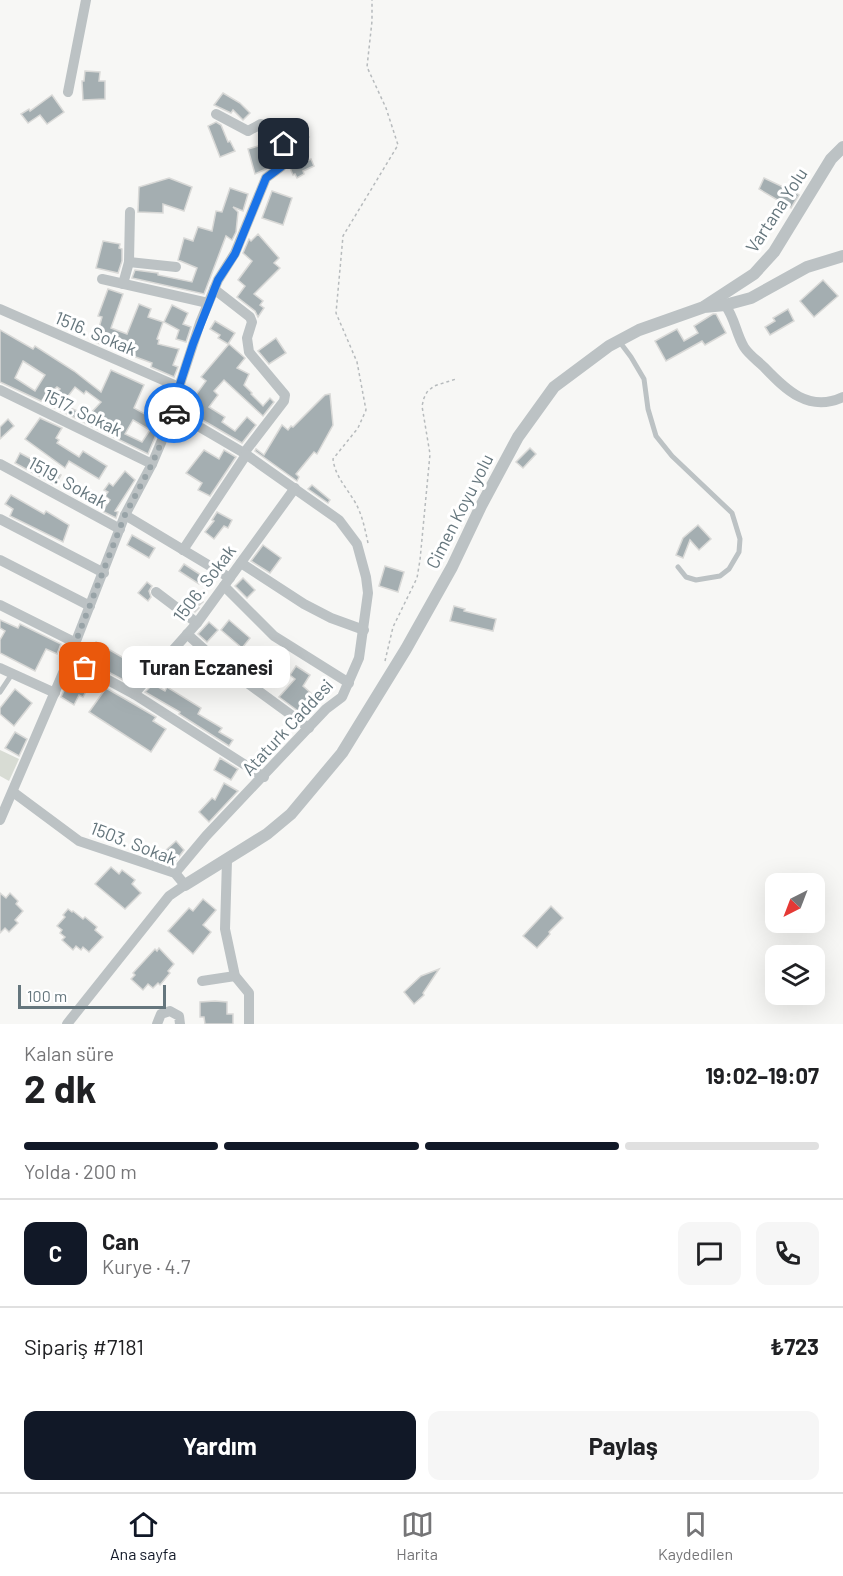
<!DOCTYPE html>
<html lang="tr">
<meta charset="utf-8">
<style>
:root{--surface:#fff;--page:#f6f6f6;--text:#202124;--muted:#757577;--line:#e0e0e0;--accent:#111827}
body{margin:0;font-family:Barlow,sans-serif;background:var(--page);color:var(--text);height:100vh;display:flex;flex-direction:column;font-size:22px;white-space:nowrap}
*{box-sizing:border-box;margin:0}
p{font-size:20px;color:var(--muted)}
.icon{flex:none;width:33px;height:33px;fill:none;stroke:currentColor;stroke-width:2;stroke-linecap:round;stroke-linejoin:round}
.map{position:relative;height:1024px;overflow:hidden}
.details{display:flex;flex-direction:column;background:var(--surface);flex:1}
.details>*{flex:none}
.needle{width:39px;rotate:222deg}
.fabs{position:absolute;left:765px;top:873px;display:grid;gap:12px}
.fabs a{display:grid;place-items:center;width:60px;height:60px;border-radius:12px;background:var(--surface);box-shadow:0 6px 24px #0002;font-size:30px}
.scale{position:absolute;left:18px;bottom:15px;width:148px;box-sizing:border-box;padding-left:6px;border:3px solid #65767d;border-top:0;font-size:16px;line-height:21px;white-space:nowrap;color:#65767d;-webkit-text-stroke:4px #fff;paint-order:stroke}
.pin{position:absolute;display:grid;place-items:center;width:51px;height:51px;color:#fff;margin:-26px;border-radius:12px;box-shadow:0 3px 9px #0006}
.courier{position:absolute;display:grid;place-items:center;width:60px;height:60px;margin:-30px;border:4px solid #1a73e8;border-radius:50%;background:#fff;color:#222;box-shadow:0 2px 8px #0007}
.bubble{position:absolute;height:42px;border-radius:12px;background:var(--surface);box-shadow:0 6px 24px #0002;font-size:20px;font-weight:700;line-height:42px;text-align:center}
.head em{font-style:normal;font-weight:700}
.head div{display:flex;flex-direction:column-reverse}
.head{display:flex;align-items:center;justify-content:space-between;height:102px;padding:0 24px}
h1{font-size:39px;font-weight:700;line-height:45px}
.bar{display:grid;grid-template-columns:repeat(4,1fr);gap:9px 6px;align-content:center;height:72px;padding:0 24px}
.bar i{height:8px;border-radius:4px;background:var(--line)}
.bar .active{background:var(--accent)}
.bar p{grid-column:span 4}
.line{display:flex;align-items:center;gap:15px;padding:0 24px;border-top:2px solid var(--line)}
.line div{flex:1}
.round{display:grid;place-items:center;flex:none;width:63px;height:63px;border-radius:12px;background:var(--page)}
.action{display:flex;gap:12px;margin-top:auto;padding:12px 24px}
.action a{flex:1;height:69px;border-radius:12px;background:var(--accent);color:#fff;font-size:24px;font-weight:700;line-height:69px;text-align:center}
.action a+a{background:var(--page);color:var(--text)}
.tab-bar{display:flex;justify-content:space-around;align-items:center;height:84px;border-top:2px solid var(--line);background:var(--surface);font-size:16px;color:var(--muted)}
.tab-bar a{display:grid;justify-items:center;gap:3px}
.tab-bar .active{color:var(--accent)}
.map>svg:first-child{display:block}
.grass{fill:#d8dcd4}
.building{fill:#a4aeb1;stroke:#d9d9d7;stroke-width:1.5;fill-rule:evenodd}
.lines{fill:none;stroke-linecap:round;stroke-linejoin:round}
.path{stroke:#b7bbbd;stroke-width:1.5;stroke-dasharray:3 3;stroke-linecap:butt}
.service{stroke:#bcc2c4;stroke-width:5}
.minor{stroke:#bcc2c4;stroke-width:10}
.tertiary{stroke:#bcc2c4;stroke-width:12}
.done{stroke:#98a3a7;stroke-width:6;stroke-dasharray:0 10.8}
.route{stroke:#1a73e8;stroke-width:8}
.labels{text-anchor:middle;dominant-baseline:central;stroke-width:6;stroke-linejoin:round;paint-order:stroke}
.street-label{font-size:18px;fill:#65767d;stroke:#fff}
</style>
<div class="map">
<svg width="843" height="1024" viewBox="0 0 843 1024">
<rect width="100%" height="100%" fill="#f7f7f5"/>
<path class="grass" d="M0 750 19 759 9 781 0 776Z"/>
<g class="building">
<path d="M85 71 100 72 99 81H105V99L83 100 82 81H84Z"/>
<path d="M223 93 240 103 250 113 243 120 233 110 231 113 214 105Z"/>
<path d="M52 95 64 112 47 124 40 115 28 123 21 114 29 109 30 111Z"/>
<path d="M216 122 221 125 228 142 230 141 235 151 220 157 208 126Z"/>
<path d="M298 125 309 137 298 148 288 135Z"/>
<path d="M268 143 273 163 264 164 266 169 255 174 248 149Z"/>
<path d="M311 159 314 166 303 171 304 174 297 178 295 174 293 175 290 168Z"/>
<path d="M169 178 192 187 184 211 163 204V213L138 212 139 187Z"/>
<path d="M764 178 783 187 784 185 799 195 791 208 759 189Z"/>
<path d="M230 188 248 194 243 211 233 207 238 212 236 232 232 240 226 236 204 294 132 278 135 270 158 273V275L192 282 197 268 178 260 184 238 193 241 198 227 212 231 216 211 222 212Z"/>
<path d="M272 191 292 198 283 225 262 218Z"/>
<path d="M258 234 279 258 274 263 280 268 254 294 263 301 260 305 264 308 258 317 255 311 237 297 245 286 238 280 252 261 243 253 249 239 251 241Z"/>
<path d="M103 241 120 244 119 248 122 249V261L118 273 96 268Z"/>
<path d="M823 280 838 296 814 317 800 301Z"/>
<path d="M108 289 123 294 111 328 127 334 139 304 151 309 148 317 163 322 157 339 159 340 158 344 179 349 173 365 178 367 174 377 151 367 152 363 95 342 102 317 98 316Z"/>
<path d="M172 305 188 313 183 324 191 327 186 342 176 339 179 330 164 322Z"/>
<path d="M788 309 794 321 770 335 765 327 775 321 773 318Z"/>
<path d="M713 314H716L726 333 705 345 702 341 666 361 655 341 677 329 684 341 698 333 694 326Z"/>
<path d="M215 321 235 333 228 344 218 338 220 335 210 329Z"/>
<path d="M0 330 33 349 35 346 74 371 101 392 111 370 144 385 134 408 161 423 148 454 49 405 60 389 57 387 41 401 0 382ZM23 361 45 375 35 391 15 378ZM75 387 84 394 86 391 101 402 88 416 62 404ZM133 420 150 430 142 442 125 434Z"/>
<path d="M276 338 286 353 269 364 258 351Z"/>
<path d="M229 344 245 358 237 368 249 374 244 385 252 393 251 394 263 406 270 398 274 402 263 416 224 380 214 391 218 395 209 407 225 417 222 422 235 431 247 417 256 425 242 443 185 410 206 381 201 377Z"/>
<path d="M330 394 333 425 317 454 314 452 296 474 299 477 297 481 255 451 256 449 264 455 282 425 288 430 291 426 293 427 325 395Z"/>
<path d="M40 418 62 428 56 438 59 440 57 443 79 457 83 451 107 466 99 479 69 461 65 468 25 439Z"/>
<path d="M8 419 14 426 0 439V427Z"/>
<path d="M530 448 536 454 523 468 516 462Z"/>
<path d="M204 450 219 459 224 450 236 457 210 496 198 490 202 483 186 473Z"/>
<path d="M20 453 61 475 55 485 15 463Z"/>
<path d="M125 471 135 480 115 511 118 512 116 518 102 511 110 500 105 496 108 492 104 490 109 483 113 486Z"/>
<path d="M312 485 330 500 328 503 308 489Z"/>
<path d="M11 495 44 514 46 511 69 525 63 542 10 516 13 509 5 504Z"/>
<path d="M217 512 232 520 228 528 224 526 214 539 205 532 214 521 212 520Z"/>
<path d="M698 525 711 539 699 550 690 540 683 558 676 555 683 538Z"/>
<path d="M132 535 155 548 149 558 127 545Z"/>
<path d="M263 545 281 558 270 573 251 561Z"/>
<path d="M184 564 204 577 199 584 179 571Z"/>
<path d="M385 566 404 572 398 592 379 586Z"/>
<path d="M243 578 255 590 247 598 235 586Z"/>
<path d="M147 582 152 586 149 591 151 597 148 601 138 593Z"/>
<path d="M194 592 203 602 197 607 199 608 195 612 186 604Z"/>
<path d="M454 606 465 609 464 611 496 619 493 631 450 621Z"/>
<path d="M0 620 18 628 20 624 61 644 57 654 46 649 35 671 0 653V640L5 631 0 628Z"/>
<path d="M229 620 250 638 242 648 221 630Z"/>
<path d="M209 622 218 630 207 642 198 634Z"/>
<path d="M96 642 127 660 133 654 141 661 133 670 131 669 125 681 86 660Z"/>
<path d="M296 666 310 675 303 686 312 694 298 711 279 697 295 679 290 675Z"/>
<path d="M74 670 92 680 83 697 79 695 74 705 61 697Z"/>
<path d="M153 684 165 691 167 687 201 708 198 714 222 728 219 732 233 740 229 746 179 714 180 712 145 692Z"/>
<path d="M106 688 156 717 153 721 166 729 151 752 89 712Z"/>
<path d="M15 689 32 703 14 726 0 714V708Z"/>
<path d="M15 732 27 739 19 756 5 748Z"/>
<path d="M220 758 238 769 231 780 214 770Z"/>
<path d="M224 783 238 791 209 822 199 812 212 798 215 800Z"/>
<path d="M176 841 184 850 175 862 165 851Z"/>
<path d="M111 867 119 874 122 870 135 880 132 884 141 893 125 909 95 884Z"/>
<path d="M0 893 6 898 10 893 18 901 16 904 23 911 15 920 18 923 9 932 5 928 0 933Z"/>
<path d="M203 899 216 910 203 925 211 932 193 954 168 931 189 908 193 911Z"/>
<path d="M551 906 563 918 549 932 550 934 537 948 523 936Z"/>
<path d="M68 909 72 912 73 911 83 919 85 917 97 927 95 930 103 937 89 952 83 947 81 950 76 946 73 950 62 940 65 937 60 933 62 930 57 926 65 917 63 915Z"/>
<path d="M159 948 174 964 168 971 170 973 160 985 158 983 153 988 148 984 143 990 131 979 135 975 133 973 155 949 157 951Z"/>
<path d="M439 969 423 993 424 995 414 1004 404 992 421 976Z"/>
<path d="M215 1001 227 1002V1014H233V1024H205L204 1017H200V1002Z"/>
</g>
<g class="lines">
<g class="path">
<path d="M368 543C365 529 362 514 355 502 346 487 335 476 333 459L358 428 366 410 357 362 336 313 343 236 398 145 386 108 367 67 372 21V0"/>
<path d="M385 661 393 627 417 578 420 560 430 454 422 406 424 398 427 392 434 386 456 379"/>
</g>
<g class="service">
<path d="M619 341 631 357 644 379 648 409 656 436 672 456 732 513 740 539 739 552 729 569 720 576 696 580 686 577 678 567"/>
<path d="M0 692 12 674"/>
</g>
<g class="minor">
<path d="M68 92 86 0"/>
<path d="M129 262 176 267"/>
<path d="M102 279 208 303"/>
<path d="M123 284 129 262 130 212"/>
<path d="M214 289 250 317 252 322 247 338 249 352 285 395 284 401 244 453"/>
<path d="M725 305C735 318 736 334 744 347 749 355 758 361 764 367 786 390 809 413 843 397"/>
<path d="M0 309 179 387"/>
<path d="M0 390 152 464"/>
<path d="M174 412 244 453 339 520 357 544 366 577 368 593 359 658 342 697 326 709 206 836 175 873"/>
<path d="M0 464 120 529"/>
<path d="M125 515 230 578"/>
<path d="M0 519 104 573"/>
<path d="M183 550 246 455"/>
<path d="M0 560 90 606"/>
<path d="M241 563 304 604 331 618 364 630"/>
<path d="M224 586 274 636 349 683"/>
<path d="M156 592 197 623"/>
<path d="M0 605 74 642"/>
<path d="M187 634 216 660 309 728"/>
<path d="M69 659 134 694 264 777"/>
<path d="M0 668 55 693"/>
<path d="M134 694 197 623 295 488"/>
<path d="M13 792 79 841 175 873 185 885 169 896 67 1024"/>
<path d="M0 820 69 659 125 515 152 464 174 412 179 387 200 323 218 280 235 253 266 178 282 166C285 144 285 131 261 124L248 131 216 114"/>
<path d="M227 860 225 929 235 976 249 993V1024"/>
<path d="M202 981 235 976"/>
<path d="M157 1024 161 1014 170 1011 179 1016 180 1024"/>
</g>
<g class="tertiary">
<path d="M705 306 754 274 774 252 831 159 843 147"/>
<path d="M185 885 267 834 291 814 342 753 406 649 452 567 481 506 518 437 554 387 609 346 639 330 704 307 725 305 751 298 807 267 843 256"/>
</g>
</g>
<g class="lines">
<path class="done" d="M85 668 69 659 125 515 152 464 174 413"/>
<path class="route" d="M174 413 179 387 193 344 218 280 235 254 266 178 282 166 284 144"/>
</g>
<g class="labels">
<g class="street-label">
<text transform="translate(776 210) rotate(-57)">Vartana Yolu</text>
<text transform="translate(96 333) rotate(23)">1516. Sokak</text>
<text transform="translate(83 412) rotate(26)">1517. Sokak</text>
<text transform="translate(68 482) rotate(29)">1519. Sokak</text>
<text transform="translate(459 511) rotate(-63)">Cimen Koyu yolu</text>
<text transform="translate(204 583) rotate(-53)">1506. Sokak</text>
<text transform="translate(287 727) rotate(-47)">Ataturk Caddesi</text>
<text transform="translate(134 843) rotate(21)">1503. Sokak</text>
</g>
</g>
</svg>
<div class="fabs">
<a><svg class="needle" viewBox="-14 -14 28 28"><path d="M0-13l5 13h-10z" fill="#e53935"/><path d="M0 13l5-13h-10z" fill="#757577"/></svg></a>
<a><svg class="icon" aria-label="layers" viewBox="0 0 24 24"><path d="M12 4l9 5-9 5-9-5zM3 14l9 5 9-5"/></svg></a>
</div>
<div class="scale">100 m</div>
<div class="pin" style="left:85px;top:668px;background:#ea580c"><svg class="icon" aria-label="bag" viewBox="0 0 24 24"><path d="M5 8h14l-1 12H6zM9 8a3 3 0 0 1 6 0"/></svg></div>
<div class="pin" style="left:284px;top:144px;background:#1f2937"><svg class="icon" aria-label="home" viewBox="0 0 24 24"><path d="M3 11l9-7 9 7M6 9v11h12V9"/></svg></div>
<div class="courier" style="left:174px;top:413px"><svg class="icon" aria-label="car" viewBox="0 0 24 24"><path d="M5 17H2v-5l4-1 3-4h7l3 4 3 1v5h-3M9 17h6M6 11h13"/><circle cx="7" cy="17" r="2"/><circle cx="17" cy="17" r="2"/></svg></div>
<div class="bubble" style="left:122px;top:646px;width:168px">Turan Eczanesi</div>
</div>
<section class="details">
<div class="head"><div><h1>2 dk</h1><p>Kalan süre</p></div><em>19:02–19:07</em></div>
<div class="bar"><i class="active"></i><i class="active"></i><i class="active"></i><i></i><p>Yolda · 200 m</p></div>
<div class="line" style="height:108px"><b class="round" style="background:var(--accent);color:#fff">C</b><div><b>Can</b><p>Kurye · 4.7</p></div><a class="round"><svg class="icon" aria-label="chat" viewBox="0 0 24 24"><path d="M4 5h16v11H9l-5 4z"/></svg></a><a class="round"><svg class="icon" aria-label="phone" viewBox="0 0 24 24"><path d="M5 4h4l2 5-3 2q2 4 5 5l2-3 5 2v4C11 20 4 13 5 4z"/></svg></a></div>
<div class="line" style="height:78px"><div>Sipariş #7181</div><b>₺723</b></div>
<div class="action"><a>Yardım</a><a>Paylaş</a></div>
</section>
<nav class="tab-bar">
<a class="active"><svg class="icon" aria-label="home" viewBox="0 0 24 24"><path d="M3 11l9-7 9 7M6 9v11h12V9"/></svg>Ana sayfa</a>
<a><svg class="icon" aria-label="map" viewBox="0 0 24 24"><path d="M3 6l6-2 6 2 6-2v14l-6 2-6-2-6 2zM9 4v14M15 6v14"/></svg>Harita</a>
<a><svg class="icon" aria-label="saved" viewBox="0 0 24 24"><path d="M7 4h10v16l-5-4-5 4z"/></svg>Kaydedilen</a>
</nav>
